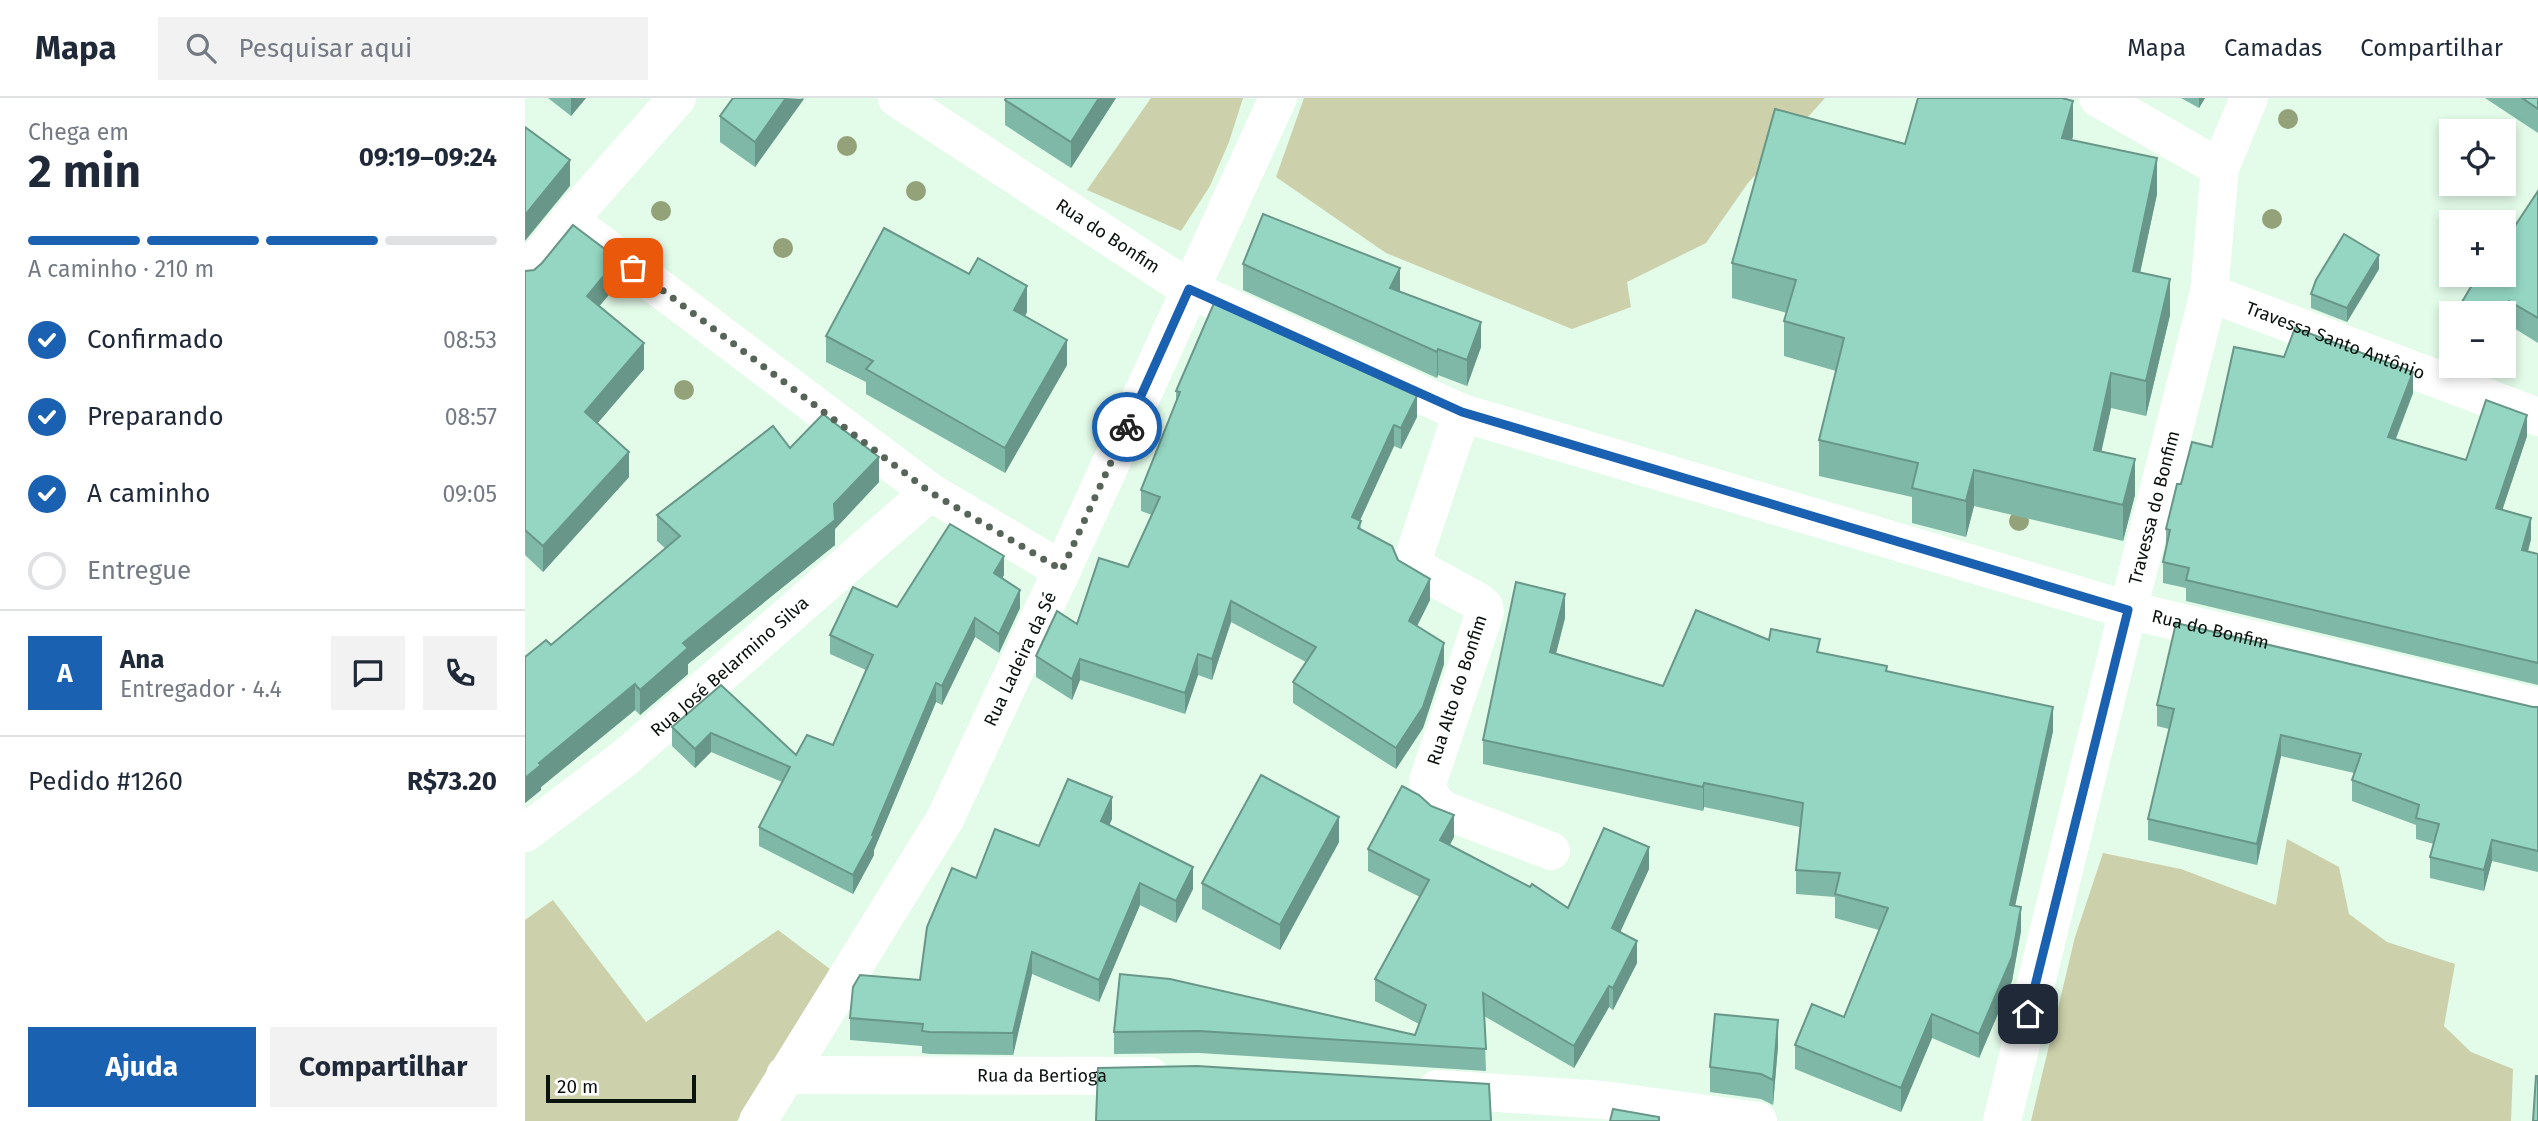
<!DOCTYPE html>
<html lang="pt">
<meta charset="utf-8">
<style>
:root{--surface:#fff;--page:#f2f2f3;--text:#1f2937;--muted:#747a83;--line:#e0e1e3;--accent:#1b61b1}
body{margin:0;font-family:"Fira Sans",sans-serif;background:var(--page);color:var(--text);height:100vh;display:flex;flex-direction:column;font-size:26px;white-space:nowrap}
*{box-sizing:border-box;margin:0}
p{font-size:23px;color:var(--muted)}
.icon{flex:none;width:38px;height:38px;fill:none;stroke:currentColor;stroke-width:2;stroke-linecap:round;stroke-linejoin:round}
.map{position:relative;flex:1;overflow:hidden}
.panel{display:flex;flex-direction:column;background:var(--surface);width:525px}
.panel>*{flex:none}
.tools{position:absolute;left:1914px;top:21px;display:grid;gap:14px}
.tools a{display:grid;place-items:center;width:77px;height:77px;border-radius:0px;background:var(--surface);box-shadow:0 4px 10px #0003;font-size:35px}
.scale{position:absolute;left:21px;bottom:18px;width:150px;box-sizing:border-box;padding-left:7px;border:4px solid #0b130d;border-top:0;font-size:19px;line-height:24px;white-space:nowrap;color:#0b130d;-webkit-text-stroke:5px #fff;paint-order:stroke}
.pin{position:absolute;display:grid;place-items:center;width:60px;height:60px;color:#fff;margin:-30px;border-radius:14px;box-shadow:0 4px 10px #0006}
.courier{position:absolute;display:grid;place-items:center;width:70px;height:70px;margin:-35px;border:5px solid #1b61b1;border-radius:50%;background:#fff;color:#222;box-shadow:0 2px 9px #0007}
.overview em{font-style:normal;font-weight:700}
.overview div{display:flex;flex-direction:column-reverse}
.overview{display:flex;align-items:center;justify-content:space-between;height:119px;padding:0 28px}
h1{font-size:46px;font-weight:700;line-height:52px}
.bar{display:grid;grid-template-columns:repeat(4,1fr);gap:10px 7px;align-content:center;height:84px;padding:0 28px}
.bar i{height:9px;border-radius:5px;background:var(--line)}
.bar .on{background:var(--accent)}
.bar p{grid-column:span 4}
.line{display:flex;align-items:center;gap:18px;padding:0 28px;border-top:2px solid var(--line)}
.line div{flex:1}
.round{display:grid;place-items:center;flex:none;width:74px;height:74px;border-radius:0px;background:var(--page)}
ol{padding:0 28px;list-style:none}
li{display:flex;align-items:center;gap:21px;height:77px}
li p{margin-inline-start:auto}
li .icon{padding:7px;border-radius:50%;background:var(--accent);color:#fff;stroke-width:4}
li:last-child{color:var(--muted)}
li i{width:38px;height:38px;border:4px solid var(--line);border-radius:50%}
.cta{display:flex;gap:14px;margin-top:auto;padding:14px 28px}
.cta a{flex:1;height:80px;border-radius:0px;background:var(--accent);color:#fff;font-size:28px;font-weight:700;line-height:80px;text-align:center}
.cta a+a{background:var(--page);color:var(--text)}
header{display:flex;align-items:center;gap:42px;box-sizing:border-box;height:98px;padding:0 35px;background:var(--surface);border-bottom:2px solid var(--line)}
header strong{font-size:33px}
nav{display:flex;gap:38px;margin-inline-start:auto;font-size:24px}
.search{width:490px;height:63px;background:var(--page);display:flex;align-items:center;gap:18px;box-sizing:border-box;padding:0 24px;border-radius:0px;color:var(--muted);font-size:26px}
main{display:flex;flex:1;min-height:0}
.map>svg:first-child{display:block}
.green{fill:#ccd1ab}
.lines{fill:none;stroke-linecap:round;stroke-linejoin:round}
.minor{stroke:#fff;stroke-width:38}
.tree{fill:#94a279}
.wall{fill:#7fb8a7}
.shaded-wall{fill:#689688}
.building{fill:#94d6c2;stroke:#689688;stroke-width:2}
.done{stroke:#57645a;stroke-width:7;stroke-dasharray:0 12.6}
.route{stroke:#1b61b1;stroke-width:9}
.labels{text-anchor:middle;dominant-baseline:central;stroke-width:7;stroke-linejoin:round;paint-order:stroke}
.street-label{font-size:18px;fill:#0b130d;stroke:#fff}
</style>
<header>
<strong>Mapa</strong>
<div class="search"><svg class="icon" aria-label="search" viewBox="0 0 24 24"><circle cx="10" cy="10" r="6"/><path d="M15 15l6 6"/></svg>Pesquisar aqui</div>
<nav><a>Mapa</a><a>Camadas</a><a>Compartilhar</a></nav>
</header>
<main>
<section class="panel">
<div class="overview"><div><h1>2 min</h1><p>Chega em</p></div><em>09:19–09:24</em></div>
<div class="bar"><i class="on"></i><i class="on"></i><i class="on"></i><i></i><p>A caminho · 210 m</p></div>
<ol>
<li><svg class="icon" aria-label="check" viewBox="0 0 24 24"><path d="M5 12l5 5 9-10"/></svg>Confirmado<p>08:53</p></li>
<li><svg class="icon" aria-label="check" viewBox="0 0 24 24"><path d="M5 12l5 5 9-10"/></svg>Preparando<p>08:57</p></li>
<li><svg class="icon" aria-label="check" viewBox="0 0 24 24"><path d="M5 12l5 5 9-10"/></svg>A caminho<p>09:05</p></li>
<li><i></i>Entregue</li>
</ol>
<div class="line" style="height:126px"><b class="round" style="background:var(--accent);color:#fff">A</b><div><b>Ana</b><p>Entregador · 4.4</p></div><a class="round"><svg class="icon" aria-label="chat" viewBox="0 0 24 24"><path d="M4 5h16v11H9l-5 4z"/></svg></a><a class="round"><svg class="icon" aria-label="phone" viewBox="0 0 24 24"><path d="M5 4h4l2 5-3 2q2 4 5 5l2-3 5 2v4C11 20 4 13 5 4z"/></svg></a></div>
<div class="line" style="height:91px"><div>Pedido #1260</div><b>R$73.20</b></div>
<div class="cta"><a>Ajuda</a><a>Compartilhar</a></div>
</section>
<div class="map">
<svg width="2013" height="1023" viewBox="0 0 2013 1023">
<rect width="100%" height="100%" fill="#e3fbe9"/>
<g class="green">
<path d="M626 0H718L704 44 685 88 656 133 562 92Z"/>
<path d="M779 0H1300L1223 85 1181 145 1102 184 1106 209 1047 231 861 155 751 79Z"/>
<path d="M1762 741 1814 769 1824 816 1862 844 1930 866 1919 928 1946 954 1988 971 1986 1023H1506L1550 839 1578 755 1656 771 1751 807Z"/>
<path d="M28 802 121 924 253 832 313 877 212 1023H0V822Z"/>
</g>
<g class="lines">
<g class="minor">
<path id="s1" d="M372 0 664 191 937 315 1603 512 2013 609"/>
<path d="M1573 0 1695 70"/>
<path d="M44 122 405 394 537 472"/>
<path d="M0 177 44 122 152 0"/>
<path id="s2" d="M1684 195 2013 319"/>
<path d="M937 315 888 461 890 469 952 503 959 509 960 514 903 683C902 697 908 704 919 712L1026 753"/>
<path id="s3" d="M0 735 101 659 405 394"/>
<path id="s4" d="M260 977 625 978"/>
<path d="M912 991 1079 1002 1233 1023"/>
<path id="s5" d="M233 1023 420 721 537 472 753 0"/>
<path id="s6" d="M1477 1023 1603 512 1684 195 1695 70 1724 0"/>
</g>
</g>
<g class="tree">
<circle cx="1763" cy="21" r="10"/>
<circle cx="322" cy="48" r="10"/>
<circle cx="391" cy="93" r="10"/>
<circle cx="136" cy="113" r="10"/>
<circle cx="1747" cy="121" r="10"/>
<circle cx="258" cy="150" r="10"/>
<circle cx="159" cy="292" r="10"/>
<circle cx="1494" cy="423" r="10"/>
</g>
<g class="wall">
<path d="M23 0H61L46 18Z"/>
<path d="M279 0 230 69 195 44V18Z"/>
<path d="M481 0H591L546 70 480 27V2Z"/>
<path d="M1656 0H1680L1674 10Z"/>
<path d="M1960 0H2013V35Z"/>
<path d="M1548 38 1547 42 1632 96 1615 174 1645 217 1621 318 1586 310 1576 353 1610 397 1598 443 1449 408 1441 439 1387 425V399L1294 378V342L1311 273 1259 258V223L1262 215 1207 200V165L1380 46Z"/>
<path d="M2013 93V245L1984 227 1979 235V215H1937V204Z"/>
<path d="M718 166 875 194 956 249 942 288 913 277 912 280 718 192Z"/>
<path d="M1854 171 1822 224 1786 210V196Z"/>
<path d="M0 173 93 186 74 208 119 271 72 325 104 379 18 474 0 457Z"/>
<path d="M502 214 500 218 542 267 480 375 341 296V284L301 264V238Z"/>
<path d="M651 293 892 319 876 351 869 348 835 422 836 432 873 462 905 502 892 528 919 566 898 630 871 671 768 605V584L781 564 706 524 687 582 673 577 660 616 555 582 547 602 511 579V558L552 526 603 469 627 417 616 413V392L651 305Z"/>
<path d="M1888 295 1871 341 1941 362 2002 338 1977 412 2006 441 2003 454 2013 456V587L1661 503V490L1638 485V464L1641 451V431L1656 386 1687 349Z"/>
<path d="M265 350 354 384 310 431V447L163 566V576L115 617 110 612 16 689V692L0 705V559L26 547 141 451 132 443V417Z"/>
<path d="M479 477 477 480 495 510 474 555 450 539 417 607 411 604 349 752V757L328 796 234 748V729L257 684 186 654 170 670 147 648V629L196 587 271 657 308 647 341 572 305 556V537L372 509Z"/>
<path d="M1040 520 1031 556 1138 588 1244 542 1362 573 1528 633 1490 808 1496 833 1487 883 1454 960 1407 940 1376 1014 1270 971V947L1319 919 1354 832 1310 820V799L1271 796V772L1275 729 1179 709 1178 713 958 666V642Z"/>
<path d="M1632 607 2013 609V774L1967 763 1959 793 1905 780V759L1909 746 1891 741V727L1827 703V682L1829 675 1756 658 1732 767 1623 742V721L1644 631 1632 628Z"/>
<path d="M587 721 584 727 668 791 651 825 615 807 574 904 507 876 488 957 405 956 397 955V948L325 942V920L395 882 451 780 514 748Z"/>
<path d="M929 739 925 747 1043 810 1124 771 1095 834 1112 865 1088 912 1084 909 1049 970 959 918 961 973 674 955 589 956V934L595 876 890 937 894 926 850 903V881L895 799 843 773V751Z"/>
<path d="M814 744 755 852 677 811V785Z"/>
<path d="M1253 948 1248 1007 1236 1001 1185 994V969Z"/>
</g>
<g class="shaded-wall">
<path d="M46 0H61L46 18Z"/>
<path d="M261 0 279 1 230 69V44Z"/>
<path d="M574 0H591L546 70V44Z"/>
<path d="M1674 0H1680L1674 10Z"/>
<path d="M1548 3V38L1537 75V40Z"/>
<path d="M1632 60V96L1608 208V173Z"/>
<path d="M45 62V88L0 143V117Z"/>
<path d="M1854 157V171L1822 224V210Z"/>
<path d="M93 161V186L62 223V198Z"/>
<path d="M875 170V195L865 190Z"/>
<path d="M1645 181V217L1621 318V283Z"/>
<path d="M502 188V214L489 237V212Z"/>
<path d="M1984 203V227L1979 235V215H1977Z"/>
<path d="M956 224V249L942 288V262Z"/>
<path d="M542 242V267L480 375V350Z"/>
<path d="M119 245V271L60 340V314Z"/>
<path d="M913 251V277L912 280V254Z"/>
<path d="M1888 274V295L1863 360V339Z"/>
<path d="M1586 275V310L1569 387V352Z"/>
<path d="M892 298V319L876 351V330Z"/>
<path d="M2002 317V338L1971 431V410Z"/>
<path d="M869 327V348L827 440V419Z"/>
<path d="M104 354V379L18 474V448Z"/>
<path d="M354 359V384L310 431V447L163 566V576L115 617V592L158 545 309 406Z"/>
<path d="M1610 361V397L1598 443V407Z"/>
<path d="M1449 372V408L1441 439V403Z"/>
<path d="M2006 420V441L1997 474V452Z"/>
<path d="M479 458V477L469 494V475Z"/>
<path d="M905 481V502L884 544V523Z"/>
<path d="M495 492V510L474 555V536Z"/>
<path d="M1040 496V520L1025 578V554Z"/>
<path d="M706 503V524L687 582V561Z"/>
<path d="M450 520V539L417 607V588Z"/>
<path d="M919 545V566L898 630 871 671V650Z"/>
<path d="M673 556V577L660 616V595Z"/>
<path d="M555 561V582L547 602V581Z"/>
<path d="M411 585V604L349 752V757L328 796V777L347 737Z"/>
<path d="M110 586V612L16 689V692L0 705V680L14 665Z"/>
<path d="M1528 609V633L1485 831V807Z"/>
<path d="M186 635V654L170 670V651Z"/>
<path d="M1756 637V658L1732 767V746Z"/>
<path d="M1179 685V709L1178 713V689Z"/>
<path d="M587 699V721L576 745V723Z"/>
<path d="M929 717V739L915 764V742Z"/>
<path d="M814 719V744L755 852V827Z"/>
<path d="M1967 742V763L1959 793V772Z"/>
<path d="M1124 749V771L1087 852V830Z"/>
<path d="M668 769V791L651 825V803Z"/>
<path d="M615 785V807L574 904V882Z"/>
<path d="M1496 809V833L1487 883 1454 960V936Z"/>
<path d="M1112 843V865L1088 912V890Z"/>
<path d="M507 854V876L488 957V935Z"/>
<path d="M1084 888V909L1049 970V948Z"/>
<path d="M1407 916V940L1376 1014V990Z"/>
<path d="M1253 922V948L1248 1007V982Z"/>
</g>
<g class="building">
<path d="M208 0H261L230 44 195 18Z"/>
<path d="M481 0H574L546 44 480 2Z"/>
<path d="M1393 0H1537L1548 3 1537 40 1632 60 1608 173 1645 181 1621 283 1586 275 1569 352 1610 361 1598 407 1449 372 1441 403 1387 390 1393 365 1294 342 1319 240 1259 223 1271 182 1207 165 1250 11 1380 46Z"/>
<path d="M1997 0H2013V11Z"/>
<path d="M0 29 45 62 0 117Z"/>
<path d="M2013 93V220L1984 203 1977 215H1956L1937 204 1953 177H1979V134L1984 137Z"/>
<path d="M738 116 875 170 865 190 956 224 942 262 913 251 912 254 718 166Z"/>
<path d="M48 127 93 161 62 198 119 245 60 314 104 354 18 448 0 432V173L9 172 17 165Z"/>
<path d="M359 130 444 176 453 160 502 188 489 212 542 242 480 350 341 271 348 263 301 238Z"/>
<path d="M1819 136 1854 157 1822 210 1786 196 1791 182Z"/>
<path d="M689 205 892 298 876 330 869 327 827 419 836 423 833 430 867 448 873 462 905 481 884 523 919 545 898 609 871 650 768 584 791 549 706 503 687 561 673 556 660 595 555 561 547 581 511 558 532 513 552 526 574 460 603 469 635 399 616 392 655 294 651 293Z"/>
<path d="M1770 230 1888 274 1863 339 1941 362 1961 302 2002 317 1971 410 2006 420 1997 452 2013 456V565L1661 482 1664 470 1638 464 1645 432 1641 431 1652 386H1656L1667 344 1687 349 1709 249 1759 259Z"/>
<path d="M298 316 354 359 309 406 310 422 158 545 163 550 115 592 110 586 14 665 16 667 0 680V559L21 542 26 547 155 438 132 417 248 328 265 350Z"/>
<path d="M425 426 479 458 469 475 495 492 474 536 450 520 417 588 411 585 347 737 349 738 328 777 234 729 265 669 186 635 170 651 147 629 196 587 271 657 282 637 308 647 348 557 305 537 328 489 372 509Z"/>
<path d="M991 484 1040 496 1025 554 1138 588 1171 512 1244 542 1246 531 1295 541 1292 554 1362 568 1361 573 1528 609 1485 807 1496 809 1487 859 1454 936 1407 916 1376 990 1270 947 1287 906 1319 919 1363 810 1310 796 1315 775 1271 772 1278 705 1179 685 1178 689 958 642Z"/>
<path d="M1651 525 2008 609H2013V753L1967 742 1959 772 1905 759 1914 726 1891 720 1894 707 1827 682 1836 656 1756 637 1732 746 1623 721 1649 611 1632 607Z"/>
<path d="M736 677 814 719 755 827 677 785Z"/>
<path d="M543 681 587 699 576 723 668 769 651 803 615 785 574 882 507 854 488 935 405 934 397 933 398 926 325 920 328 889 335 877 395 882 402 829 427 770 451 780 470 731 514 748Z"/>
<path d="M877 688 894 697 906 708 929 717 915 742 1005 789 1007 786 1043 810 1079 730 1124 749 1087 830 1112 843 1088 890 1084 888 1049 948 958 895 961 951 674 933 589 934 595 876 645 881 890 937 901 907 850 881 904 782 843 751Z"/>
<path d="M1190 916 1253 922 1248 982 1236 976 1185 969Z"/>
<path d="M672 968 964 986 966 1023H571L573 970Z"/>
<path d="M2011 978H2013V1023H2008Z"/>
<path d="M1088 1011 1134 1019V1023H1085Z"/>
</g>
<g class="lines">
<path class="done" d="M108 170 405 394 537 472 602 329"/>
<path class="route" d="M602 329 664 191 937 314 1603 512 1503 916"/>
</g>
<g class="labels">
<g class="street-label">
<text stroke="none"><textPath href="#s1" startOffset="252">Rua do Bonfim</textPath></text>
<text stroke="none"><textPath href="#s2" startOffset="135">Travessa Santo Antônio</textPath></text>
<text stroke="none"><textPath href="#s6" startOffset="632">Travessa do Bonfim</textPath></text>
<text stroke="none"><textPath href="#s1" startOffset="1428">Rua do Bonfim</textPath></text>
<text stroke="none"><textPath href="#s5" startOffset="532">Rua Ladeira da Sé</textPath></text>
<text stroke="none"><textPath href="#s3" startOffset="264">Rua José Belarmino Silva</textPath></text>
<text transform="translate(932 592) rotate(-72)">Rua Alto do Bonfim</text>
<text stroke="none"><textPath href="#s4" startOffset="257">Rua da Bertioga</textPath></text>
</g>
</g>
</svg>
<div class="tools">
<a><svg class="icon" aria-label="locate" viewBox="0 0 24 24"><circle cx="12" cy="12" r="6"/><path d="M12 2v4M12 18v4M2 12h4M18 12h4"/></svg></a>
<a>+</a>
<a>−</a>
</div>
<div class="scale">20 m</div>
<div class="pin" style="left:108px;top:170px;background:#ea580c"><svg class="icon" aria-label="bag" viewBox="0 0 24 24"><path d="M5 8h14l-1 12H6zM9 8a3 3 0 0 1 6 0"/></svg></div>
<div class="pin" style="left:1503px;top:916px;background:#1f2937"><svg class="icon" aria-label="home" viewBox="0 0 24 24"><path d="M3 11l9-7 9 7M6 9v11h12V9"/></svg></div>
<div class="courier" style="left:602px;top:329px"><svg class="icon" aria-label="bike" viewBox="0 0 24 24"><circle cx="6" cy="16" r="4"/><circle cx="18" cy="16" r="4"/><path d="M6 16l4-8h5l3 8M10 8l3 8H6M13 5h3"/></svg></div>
</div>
</main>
